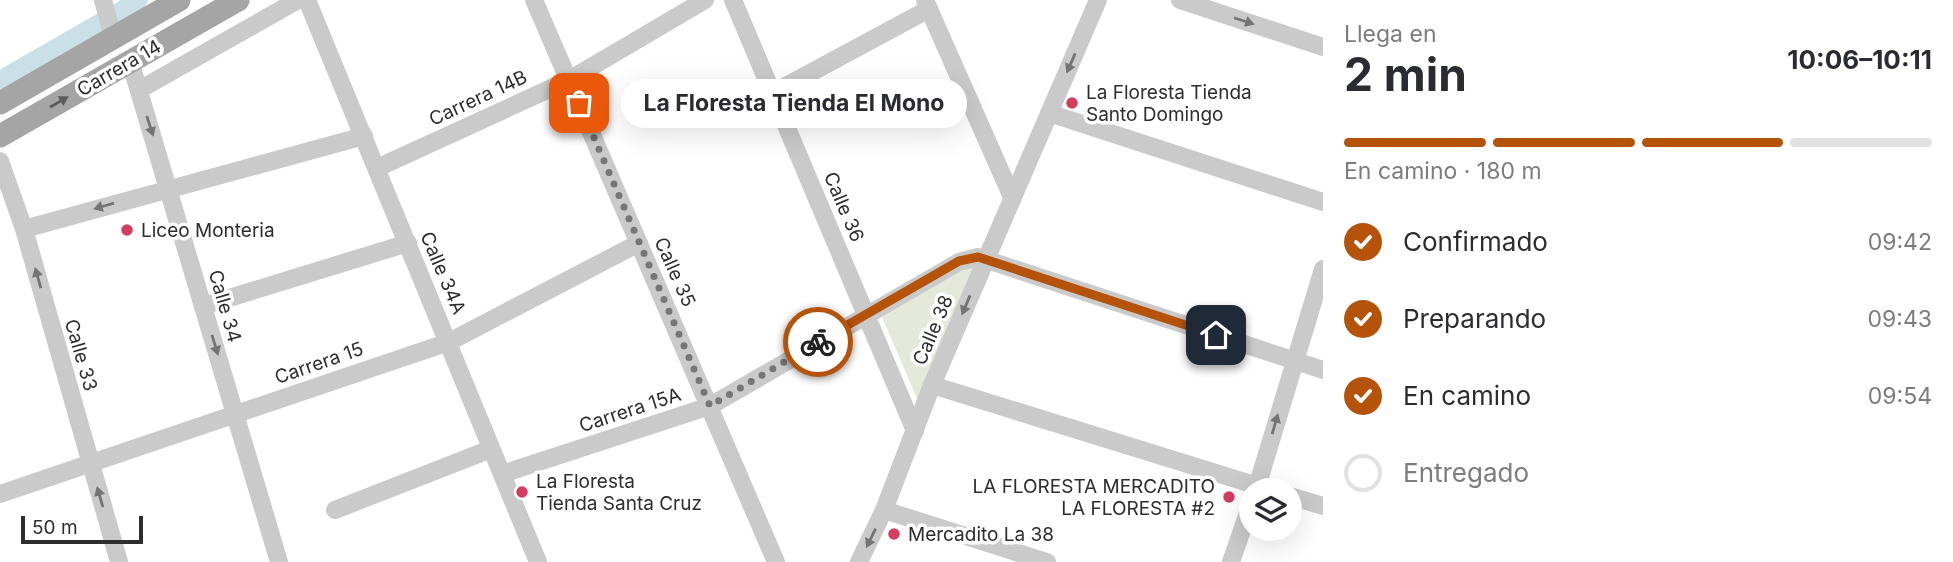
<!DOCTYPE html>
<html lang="es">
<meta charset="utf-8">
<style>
:root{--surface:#fff;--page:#f2f2f3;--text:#2b2b33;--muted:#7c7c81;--line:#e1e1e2;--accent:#b45309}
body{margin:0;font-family:Inter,sans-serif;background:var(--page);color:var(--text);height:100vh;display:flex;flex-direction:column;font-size:26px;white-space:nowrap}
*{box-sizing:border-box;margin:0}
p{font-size:23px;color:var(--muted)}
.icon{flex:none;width:38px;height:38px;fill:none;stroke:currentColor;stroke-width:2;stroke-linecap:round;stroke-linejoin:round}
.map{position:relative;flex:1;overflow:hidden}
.details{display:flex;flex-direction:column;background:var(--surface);width:630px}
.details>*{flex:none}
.tools{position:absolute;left:1239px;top:478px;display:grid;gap:14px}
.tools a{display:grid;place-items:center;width:63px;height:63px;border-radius:50%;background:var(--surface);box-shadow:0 7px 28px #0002;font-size:35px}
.scale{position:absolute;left:21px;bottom:18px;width:122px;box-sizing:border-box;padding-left:7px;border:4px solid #2d2d2d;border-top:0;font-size:19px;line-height:24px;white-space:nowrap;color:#2d2d2d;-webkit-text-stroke:5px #fff;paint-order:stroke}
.pin{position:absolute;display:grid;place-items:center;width:60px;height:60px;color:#fff;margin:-30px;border-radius:14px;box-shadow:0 4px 10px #0006}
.courier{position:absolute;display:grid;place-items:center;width:70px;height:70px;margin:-35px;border:5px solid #b45309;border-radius:50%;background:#fff;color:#222;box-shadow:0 2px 9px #0007}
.bubble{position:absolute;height:49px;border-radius:24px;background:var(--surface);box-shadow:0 7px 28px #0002;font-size:23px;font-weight:700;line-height:49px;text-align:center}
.headline em{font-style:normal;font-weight:700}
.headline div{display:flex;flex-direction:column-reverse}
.headline{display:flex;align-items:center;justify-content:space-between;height:119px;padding:0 21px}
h1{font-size:46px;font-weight:700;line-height:52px}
.bar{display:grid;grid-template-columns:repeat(4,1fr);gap:10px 7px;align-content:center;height:84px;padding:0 21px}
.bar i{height:9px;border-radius:5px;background:var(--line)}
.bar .on{background:var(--accent)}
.bar p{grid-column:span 4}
ol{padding:0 21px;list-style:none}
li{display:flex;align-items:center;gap:21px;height:77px}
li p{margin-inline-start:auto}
li .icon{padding:7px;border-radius:50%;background:var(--accent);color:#fff;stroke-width:4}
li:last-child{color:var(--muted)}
li i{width:38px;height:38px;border:4px solid var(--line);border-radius:50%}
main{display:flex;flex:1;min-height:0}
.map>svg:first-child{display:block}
.green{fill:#e5e9db}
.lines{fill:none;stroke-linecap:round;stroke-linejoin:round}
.canal{stroke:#c9e0e7;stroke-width:18}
.minor{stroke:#cacaca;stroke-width:18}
.major{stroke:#a5a5a5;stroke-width:23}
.oneway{fill:#747474}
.oneway2{fill:#5d5d5d}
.done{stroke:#767676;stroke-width:7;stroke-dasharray:0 12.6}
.route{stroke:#b45309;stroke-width:9}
.poi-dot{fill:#d53d60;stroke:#fff;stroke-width:2.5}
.labels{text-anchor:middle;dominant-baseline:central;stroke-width:7;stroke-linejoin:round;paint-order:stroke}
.street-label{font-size:19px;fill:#2d2d2d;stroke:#fff}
.poi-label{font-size:19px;fill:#2d2d2d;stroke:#fff;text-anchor:start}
</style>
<main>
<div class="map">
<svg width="1323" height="562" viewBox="0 0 1323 562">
<rect width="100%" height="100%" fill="#fff"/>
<path class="green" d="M975 263 918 401 882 317Z"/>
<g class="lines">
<path class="canal" d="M0 80 139 0"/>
<g class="minor">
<path d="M103 0 113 37"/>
<path d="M307 0 538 562"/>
<path d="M534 0 776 562"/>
<path d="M733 0 915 431"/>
<path d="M925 0 1012 197"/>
<path d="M1180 0 1323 47"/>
<path d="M130 61 279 562"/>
<path d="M139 90 298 0"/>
<path d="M773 93 929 9"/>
<path d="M1049 113 1323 202"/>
<path d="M0 161 24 229 119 562"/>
<path d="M377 168 569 80 705 0"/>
<path d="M24 229 364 136"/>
<path d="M203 306 408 243"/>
<path d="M932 385 1271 490"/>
<path d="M502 474 710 406 959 262 978 257 1323 370"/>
<path d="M1256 490 1323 269"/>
<path d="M0 494 449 342 639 243"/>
<path d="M1290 496 1323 506"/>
<path d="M335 510 491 449"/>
<path d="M884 510 1047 562"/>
<path d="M859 562 884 510 932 385 1098 0"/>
<path d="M1231 562 1251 504"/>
</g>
<g class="major">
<path d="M0 103 179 0"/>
<path d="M0 136 238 0"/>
</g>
</g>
<defs><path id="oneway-solid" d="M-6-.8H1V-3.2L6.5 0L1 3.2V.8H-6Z" transform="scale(1.75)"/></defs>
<g class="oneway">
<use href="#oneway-solid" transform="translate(1244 21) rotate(18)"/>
<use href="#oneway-solid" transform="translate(1071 63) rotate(114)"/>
<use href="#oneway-solid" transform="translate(150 126) rotate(72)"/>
<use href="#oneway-solid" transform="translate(104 206) rotate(164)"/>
<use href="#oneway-solid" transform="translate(38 278) rotate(-106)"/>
<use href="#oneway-solid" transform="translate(966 305) rotate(113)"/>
<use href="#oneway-solid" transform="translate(215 345) rotate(73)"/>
<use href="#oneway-solid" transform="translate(1275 424) rotate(-74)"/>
<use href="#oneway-solid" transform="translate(100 497) rotate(-106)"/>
<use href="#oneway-solid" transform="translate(871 538) rotate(116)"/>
</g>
<use class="oneway2" href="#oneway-solid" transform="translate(59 102) rotate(-30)"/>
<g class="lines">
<path class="done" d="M579 103 710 406 818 342"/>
<path class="route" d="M818 342 959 261 978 257 1216 335"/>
</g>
<g class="poi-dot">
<circle cx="1072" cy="103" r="7"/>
<circle cx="127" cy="230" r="7"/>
<circle cx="522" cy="492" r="7"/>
<circle cx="1229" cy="497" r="7"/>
<circle cx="894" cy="534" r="7"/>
</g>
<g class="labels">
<g class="street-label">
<text transform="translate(119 68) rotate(-30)">Carrera 14</text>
<text transform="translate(478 98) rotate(-25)">Carrera 14B</text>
<text transform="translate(844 207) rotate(67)">Calle 36</text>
<text transform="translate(675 272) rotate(66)">Calle 35</text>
<text transform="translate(443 273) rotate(67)">Calle 34A</text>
<text transform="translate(225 306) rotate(74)">Calle 34</text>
<text transform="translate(933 330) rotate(-67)">Calle 38</text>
<text transform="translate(81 355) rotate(74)">Calle 33</text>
<text transform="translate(319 363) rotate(-19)">Carrera 15</text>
<text transform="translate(630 410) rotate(-18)">Carrera 15A</text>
</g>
<g class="poi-label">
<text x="1086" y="92">La Floresta Tienda<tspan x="1086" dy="22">Santo Domingo</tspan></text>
<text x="141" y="230">Liceo Monteria</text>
<text x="536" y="481">La Floresta<tspan x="536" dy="22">Tienda Santa Cruz</tspan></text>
<text x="1215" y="486" text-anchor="end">LA FLORESTA MERCADITO<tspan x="1215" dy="22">LA FLORESTA #2</tspan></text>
<text x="908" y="534">Mercadito La 38</text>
</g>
</g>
</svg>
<div class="tools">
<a><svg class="icon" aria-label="layers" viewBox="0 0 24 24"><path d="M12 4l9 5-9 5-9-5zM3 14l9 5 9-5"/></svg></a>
</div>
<div class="scale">50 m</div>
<div class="pin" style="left:579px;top:103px;background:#ea580c"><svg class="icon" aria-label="bag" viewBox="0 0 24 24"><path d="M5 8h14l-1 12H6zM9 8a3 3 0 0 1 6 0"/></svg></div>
<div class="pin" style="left:1216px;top:335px;background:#1f2937"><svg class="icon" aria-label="home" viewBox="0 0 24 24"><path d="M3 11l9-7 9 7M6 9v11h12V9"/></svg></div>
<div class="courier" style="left:818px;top:342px"><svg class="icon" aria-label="bike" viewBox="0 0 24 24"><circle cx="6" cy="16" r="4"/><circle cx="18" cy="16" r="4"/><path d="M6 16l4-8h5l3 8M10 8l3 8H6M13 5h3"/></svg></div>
<div class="bubble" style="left:621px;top:79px;width:346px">La Floresta Tienda El Mono</div>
</div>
<section class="details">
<div class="headline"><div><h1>2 min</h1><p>Llega en</p></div><em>10:06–10:11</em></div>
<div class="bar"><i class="on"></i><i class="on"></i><i class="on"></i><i></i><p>En camino · 180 m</p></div>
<ol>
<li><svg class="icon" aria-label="check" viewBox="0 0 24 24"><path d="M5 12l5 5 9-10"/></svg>Confirmado<p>09:42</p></li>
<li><svg class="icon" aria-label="check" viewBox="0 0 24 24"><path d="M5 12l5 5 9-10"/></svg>Preparando<p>09:43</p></li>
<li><svg class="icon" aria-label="check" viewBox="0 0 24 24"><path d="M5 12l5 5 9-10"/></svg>En camino<p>09:54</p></li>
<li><i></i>Entregado</li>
</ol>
</section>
</main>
